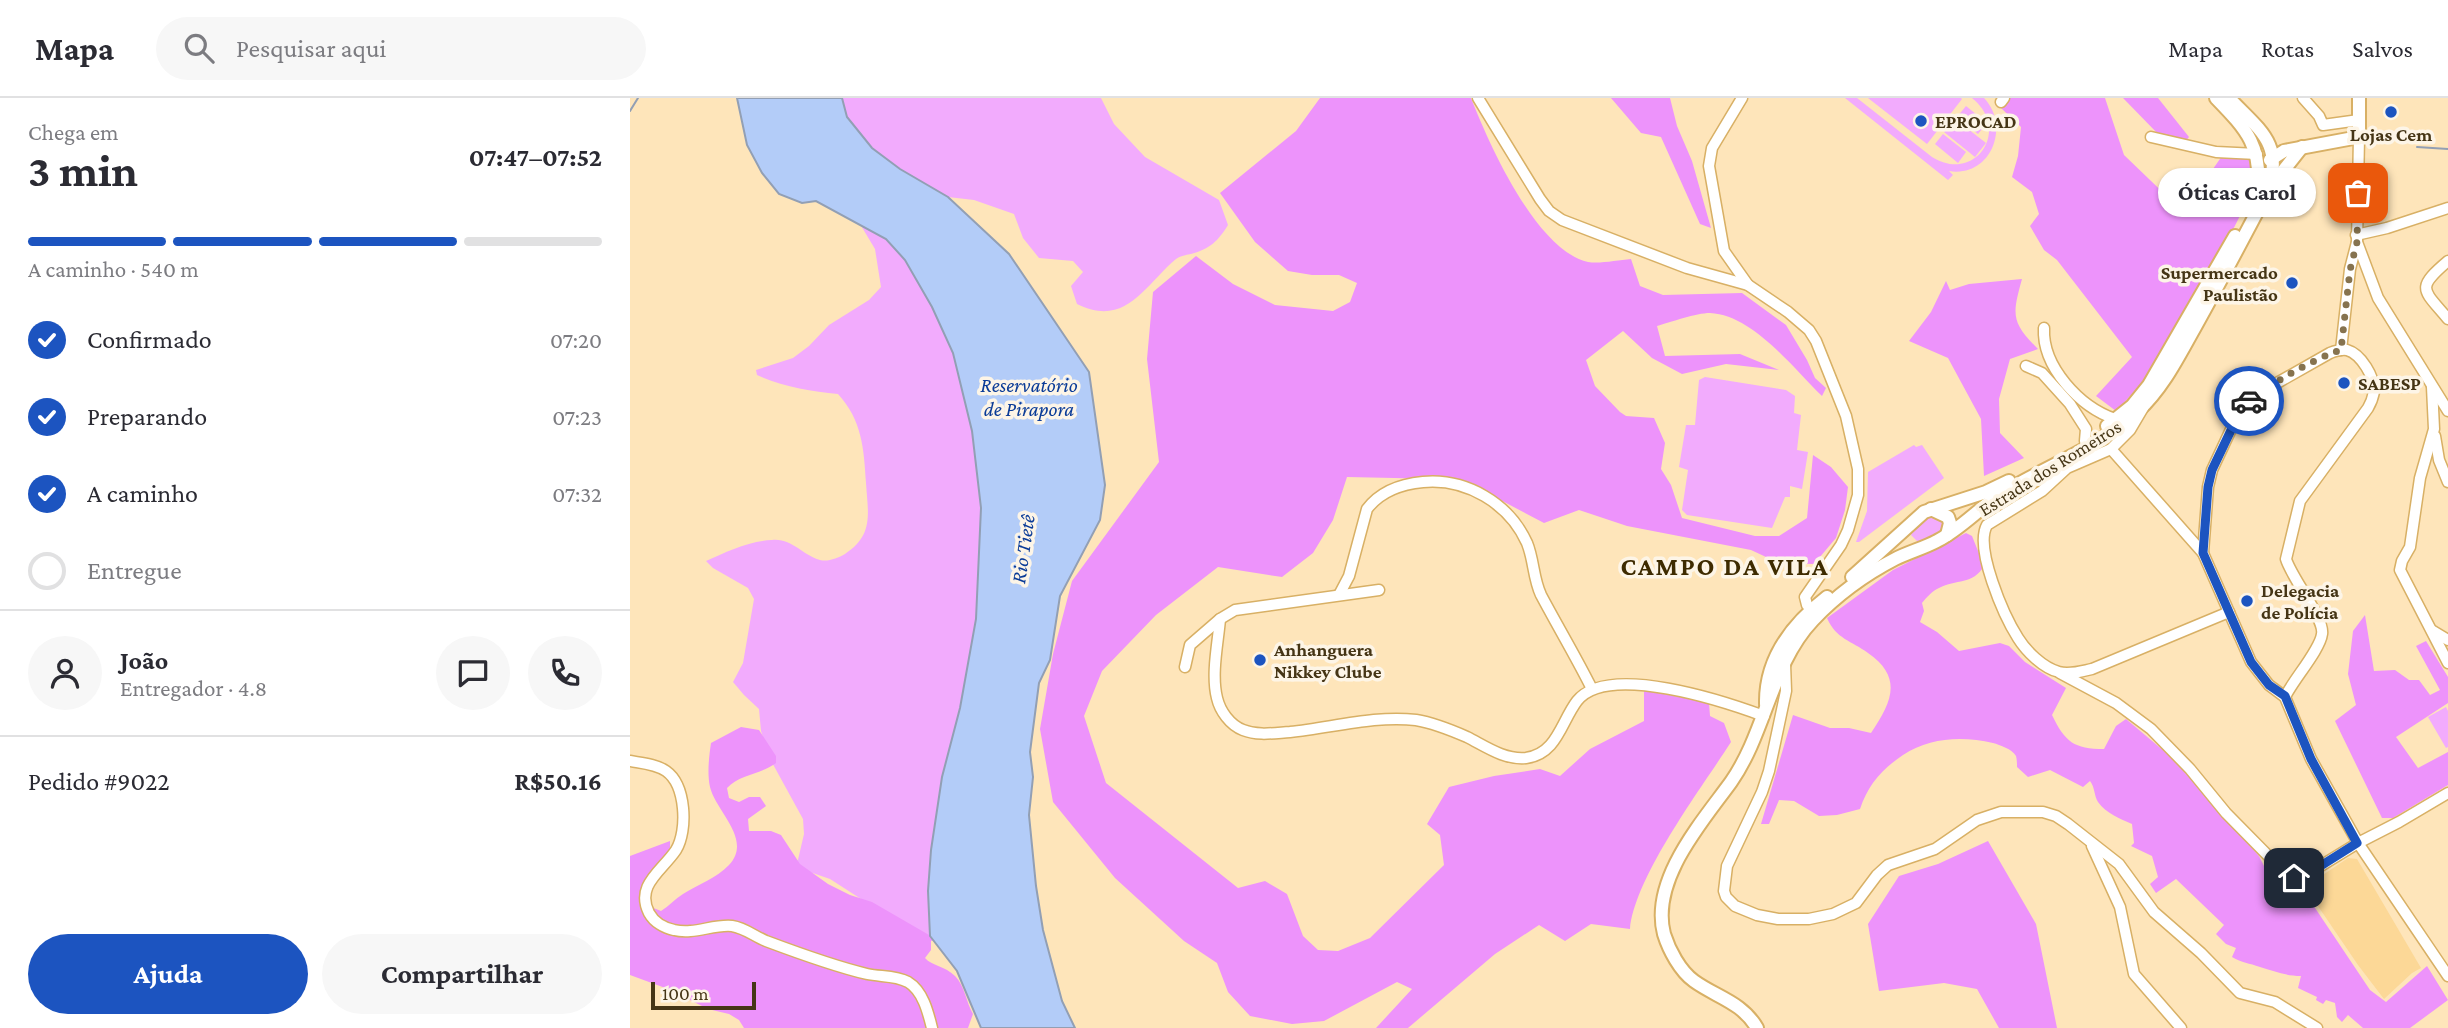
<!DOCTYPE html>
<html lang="pt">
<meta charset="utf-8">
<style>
:root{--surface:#fff;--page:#f7f7f7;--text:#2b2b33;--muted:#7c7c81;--line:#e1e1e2;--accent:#1c54c0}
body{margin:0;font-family:"Crimson Pro",serif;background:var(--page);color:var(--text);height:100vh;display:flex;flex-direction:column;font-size:26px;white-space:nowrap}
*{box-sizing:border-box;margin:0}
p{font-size:23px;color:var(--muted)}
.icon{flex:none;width:38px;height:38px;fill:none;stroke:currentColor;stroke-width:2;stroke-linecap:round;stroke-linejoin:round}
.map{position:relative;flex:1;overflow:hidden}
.panel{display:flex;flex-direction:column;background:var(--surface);width:630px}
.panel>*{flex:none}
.scale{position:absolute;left:21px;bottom:18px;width:105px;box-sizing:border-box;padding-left:7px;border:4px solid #453515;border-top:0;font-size:19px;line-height:24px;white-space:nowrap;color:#453515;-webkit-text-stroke:5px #fdf5e7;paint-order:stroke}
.pin{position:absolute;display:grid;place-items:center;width:60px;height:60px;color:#fff;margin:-30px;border-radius:14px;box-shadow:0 4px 10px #0006}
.courier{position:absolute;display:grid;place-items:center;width:70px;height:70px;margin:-35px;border:5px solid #1c54c0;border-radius:50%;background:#fff;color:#222;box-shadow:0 2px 9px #0007}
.bubble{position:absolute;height:49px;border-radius:24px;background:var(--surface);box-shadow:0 2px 5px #0004;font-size:23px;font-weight:700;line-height:49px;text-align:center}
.summary em{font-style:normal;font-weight:700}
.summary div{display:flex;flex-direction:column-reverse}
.summary{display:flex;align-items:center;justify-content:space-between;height:119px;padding:0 28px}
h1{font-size:46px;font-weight:700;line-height:52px}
.bar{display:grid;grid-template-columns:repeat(4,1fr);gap:10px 7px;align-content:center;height:84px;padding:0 28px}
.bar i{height:9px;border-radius:5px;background:var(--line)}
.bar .on{background:var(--accent)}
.bar p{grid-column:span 4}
.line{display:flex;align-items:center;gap:18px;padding:0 28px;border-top:2px solid var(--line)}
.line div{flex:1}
.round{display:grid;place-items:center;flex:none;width:74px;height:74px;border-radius:37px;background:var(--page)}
ol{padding:0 28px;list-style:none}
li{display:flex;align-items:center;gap:21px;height:77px}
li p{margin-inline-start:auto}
li .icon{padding:7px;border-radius:50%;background:var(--accent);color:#fff;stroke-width:4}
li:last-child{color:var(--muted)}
li i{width:38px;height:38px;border:4px solid var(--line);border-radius:50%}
.button{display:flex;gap:14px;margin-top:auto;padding:14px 28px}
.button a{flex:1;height:80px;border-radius:42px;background:var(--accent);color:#fff;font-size:28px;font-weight:700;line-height:80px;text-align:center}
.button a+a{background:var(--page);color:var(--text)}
header{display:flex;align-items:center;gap:42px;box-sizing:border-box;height:98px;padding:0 35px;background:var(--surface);border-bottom:2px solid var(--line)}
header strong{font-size:33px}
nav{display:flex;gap:38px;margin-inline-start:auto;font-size:24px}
.search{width:490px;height:63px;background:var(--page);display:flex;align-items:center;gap:18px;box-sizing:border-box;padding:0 24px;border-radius:38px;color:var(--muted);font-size:26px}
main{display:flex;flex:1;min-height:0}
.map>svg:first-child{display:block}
.built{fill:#fcd897}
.green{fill:#f2abfd}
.forest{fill:#ed93fb}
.water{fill:#b3ccf8;stroke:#929fb4;stroke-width:2}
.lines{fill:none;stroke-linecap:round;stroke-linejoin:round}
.stream{stroke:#929fb4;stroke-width:2}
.minor-casing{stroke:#d8b065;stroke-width:13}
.major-casing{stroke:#d8b065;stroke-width:16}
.minor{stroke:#fff;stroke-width:10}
.major{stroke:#fff;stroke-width:12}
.done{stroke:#86734f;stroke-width:7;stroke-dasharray:0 12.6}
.route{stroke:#1c54c0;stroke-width:9}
.poi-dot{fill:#1c54c0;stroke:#fdf5e7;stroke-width:2.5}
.labels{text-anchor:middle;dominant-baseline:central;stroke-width:7;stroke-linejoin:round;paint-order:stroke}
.poi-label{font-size:19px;font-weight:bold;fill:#453515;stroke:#fdf5e7;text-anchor:start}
.street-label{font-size:19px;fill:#453515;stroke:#fdf5e7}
.water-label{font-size:21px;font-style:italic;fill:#0a3b97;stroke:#fdf5e7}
.district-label{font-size:26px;font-weight:bold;letter-spacing:2px;fill:#3e2b00;stroke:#fdf5e7}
</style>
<header>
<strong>Mapa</strong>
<div class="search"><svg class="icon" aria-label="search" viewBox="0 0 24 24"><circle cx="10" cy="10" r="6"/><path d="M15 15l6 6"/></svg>Pesquisar aqui</div>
<nav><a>Mapa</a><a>Rotas</a><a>Salvos</a></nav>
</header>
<main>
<section class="panel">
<div class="summary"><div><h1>3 min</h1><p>Chega em</p></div><em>07:47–07:52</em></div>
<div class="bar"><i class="on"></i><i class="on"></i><i class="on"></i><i></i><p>A caminho · 540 m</p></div>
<ol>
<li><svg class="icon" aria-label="check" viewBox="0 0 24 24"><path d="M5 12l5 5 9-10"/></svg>Confirmado<p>07:20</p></li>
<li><svg class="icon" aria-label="check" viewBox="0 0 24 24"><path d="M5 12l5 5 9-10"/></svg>Preparando<p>07:23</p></li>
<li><svg class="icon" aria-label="check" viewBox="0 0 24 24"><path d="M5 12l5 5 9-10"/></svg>A caminho<p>07:32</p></li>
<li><i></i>Entregue</li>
</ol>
<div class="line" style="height:126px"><a class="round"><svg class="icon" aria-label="person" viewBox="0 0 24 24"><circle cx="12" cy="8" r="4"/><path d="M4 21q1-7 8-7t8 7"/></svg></a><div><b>João</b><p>Entregador · 4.8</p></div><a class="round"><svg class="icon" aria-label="chat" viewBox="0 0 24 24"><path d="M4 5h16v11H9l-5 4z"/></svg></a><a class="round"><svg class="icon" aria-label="phone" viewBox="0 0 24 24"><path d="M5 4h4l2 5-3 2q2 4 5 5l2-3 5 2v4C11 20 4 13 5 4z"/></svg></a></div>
<div class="line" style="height:91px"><div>Pedido #9022</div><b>R$50.16</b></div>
<div class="button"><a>Ajuda</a><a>Compartilhar</a></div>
</section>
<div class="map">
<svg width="1818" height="930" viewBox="0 0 1818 930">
<rect width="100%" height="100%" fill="#fee5ba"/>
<path class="built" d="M1718 760 1727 761 1791 870 1782 875 1754 901 1728 867 1675 789Z"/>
<g class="green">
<path d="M212 0H471L484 26 515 59 589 102 598 127C588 143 580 151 561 156 556 157 550 158 546 161 514 188 496 230 447 206L441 188 453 174 443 163 409 160 393 140 384 116 344 102 318 99 270 71 242 50 217 19Z"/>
<path d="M1215 0H1227L1302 59C1345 86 1382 32 1342 0H1354C1381 28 1361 80 1319 73L1323 77 1318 82Z"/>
<path d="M1238 0H1331L1332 1 1297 46Z"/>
<path d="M1336 8 1357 25 1348 36 1327 19Z"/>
<path d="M1325 21 1356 45 1345 59 1314 34Z"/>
<path d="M1313 36 1336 54 1328 65 1305 46Z"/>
<path d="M230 126 256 141 275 162 302 209 323 254 342 333 351 410 346 521 330 610 312 679 298 794 300 838 270 826 200 781 174 772 167 766 174 736 173 721 139 659 131 633 129 611 114 597 103 584 113 565 124 501 118 490 83 470 76 463C96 454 119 443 142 442 162 440 172 457 190 462 198 464 208 460 215 456 244 437 238 416 236 385 234 351 232 322 208 296 181 293 152 289 127 277L126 272 163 260 179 248 199 227 239 202 251 189 245 151Z"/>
<path d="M1075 279 1156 292 1165 298 1164 315 1171 317 1167 352 1178 354 1172 391 1160 388V399H1155L1142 430 1057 417 1052 412 1058 372 1049 369 1056 327H1065L1069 282Z"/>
<path d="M1284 347 1286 349 1292 347 1314 380 1229 444H1226L1237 413 1238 374Z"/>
<path d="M1300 417 1315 418 1314 435 1290 446 1281 437 1287 426Z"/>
<path d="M1816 609 1818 613V649L1816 650 1798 619Z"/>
</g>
<g class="forest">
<path d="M690 0H841C859 46 906 152 958 164 970 166 988 162 1001 161L1010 188 1033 197 1112 195 1156 227 1177 262 1185 280 1196 290 1192 298C1163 270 1123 217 1080 215 1066 215 1041 224 1027 228L1035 258 1110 256 1149 272 1096 266 1052 276 1022 260 993 233 956 262 965 288 990 314 996 318 1024 320 1035 345 1031 371 1041 387 1052 420 1125 438H1149L1177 420 1183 357 1201 369 1218 389 1215 412 1206 440 1184 466 1149 465 1121 452 997 428 949 412 914 425 844 388 812 381 717 379 703 422 683 455 652 479 588 469 526 517 472 573 454 618 476 685 608 790 635 783 657 796 673 838 688 852 708 853 740 840 814 767 810 737 797 726 819 689 864 678 910 671 930 678 960 651 1014 623V592L1079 605 1080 618 1094 625 1101 644C1071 691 1005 778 1000 831L961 826 935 843 909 827 865 856 778 930H746L782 891 767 884 694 923 662 926 620 918 598 894 587 865 554 843 485 780 423 704 410 631 423 556 442 483 529 364 517 261 523 194 566 158 603 186 645 207 703 213 720 204 727 185 709 177H682L658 173 625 144 590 95 666 33Z"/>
<path d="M981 0H1040L1047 28 1062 63 1081 130 1070 126 1031 39 1011 35Z"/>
<path d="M1379 0H1475L1494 57 1546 107 1567 94 1592 58H1617L1621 61 1624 84 1621 96C1583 170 1546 254 1486 313L1466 298 1502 259 1427 162 1414 152 1400 128 1409 116 1402 94 1382 79 1388 58 1391 29 1371 10Z"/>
<path d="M1493 0H1528L1559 39 1555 44 1532 40Z"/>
<path d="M1392 181C1382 217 1381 224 1408 251L1380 261 1369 301 1370 335 1394 360 1354 378 1351 321 1318 260 1279 243 1301 214 1316 183 1320 192 1339 186Z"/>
<path d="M1336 435 1342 438 1354 468C1343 487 1326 481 1309 490 1302 493 1297 499 1292 505L1294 513 1290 524 1307 534 1329 553 1370 545 1379 548 1395 564 1436 590 1422 617C1435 644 1444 651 1474 651L1486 628 1496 621 1534 653 1571 691 1629 758 1639 778 1675 795 1740 892 1756 904 1797 868 1818 902 1780 930H1733L1718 917 1712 924 1707 919 1705 905 1696 902 1693 906 1686 902 1687 899 1668 890 1671 878C1655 878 1644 873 1630 869 1619 865 1612 865 1602 859L1606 850 1596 846 1586 836 1594 827 1546 781 1526 795 1520 786 1528 779 1522 758 1501 748 1504 745 1502 726C1490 721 1476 715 1468 704 1464 698 1465 689 1460 683L1453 689 1420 672 1398 679 1387 669C1387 666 1387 662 1386 658 1382 651 1370 647 1363 645 1333 638 1300 639 1273 657 1252 671 1238 687 1230 711L1207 717 1189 718 1164 703 1149 702 1139 726H1131L1163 617 1200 630H1219L1241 635C1261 605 1274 580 1238 555 1222 543 1206 541 1197 520L1263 472Z"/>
<path d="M1735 517 1744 573 1765 572 1779 582H1789L1800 597 1810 592 1786 548 1796 543 1818 579V605L1766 639 1788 670 1818 654V687L1763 720H1752L1705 623 1726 607 1718 576 1723 533Z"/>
<path d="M111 629 129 632 146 658V665C130 677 110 676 97 690L99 700 109 704 119 699H130L136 708 118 721 119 733H141L151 737 170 766 198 786 220 797 242 804 306 841 301 843V852L295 860C302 868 315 868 325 878 335 888 336 904 343 916L338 930H114L109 922 99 916 78 911 38 891 0 877V758L40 743V750L16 799 21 809 31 813C39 808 45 801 53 796 67 787 87 780 99 767 123 741 86 714 80 689 77 675 79 659 81 645Z"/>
<path d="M1358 743 1406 826 1427 930H1369L1347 891 1314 885 1249 893 1238 826 1269 778 1308 766Z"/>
</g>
<path class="water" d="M107 0H212L217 19 242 50 270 71 318 99 379 156 459 274 475 387 470 422 430 498 420 562 409 585 400 654 403 679 399 717 406 788 413 832 432 903 445 930H351L327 873 300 838 298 793 301 752 312 679 330 610 346 521 351 410 342 333 323 255 302 209 275 162 256 141 186 103 172 105 149 96 132 75 117 47Z"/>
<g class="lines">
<g class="stream">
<path d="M0 13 8 0"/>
<path d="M1787 49 1818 51"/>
</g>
<defs>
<g id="minor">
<path d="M848 0 910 101 919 113 932 122 1057 170 1118 187 1158 214 1179 232 1186 243 1216 318 1228 371V397L1218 432 1211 447 1175 499 1177 507 1185 515"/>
<path d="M1112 0 1082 50 1079 68 1094 153 1118 187"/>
<path d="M1673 0 1689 18 1693 27 1729 22"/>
<path d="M1371 4 1374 0"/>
<path d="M1521 39 1586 54 1627 56"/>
<path d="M1726 137 1757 130 1818 110"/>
<path d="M1727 144 1748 200 1818 313"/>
<path d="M1818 163C1785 191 1793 191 1818 221"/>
<path d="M1414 230C1412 269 1450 309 1485 321"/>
<path d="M1711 252 1720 171 1727 144 1729 39"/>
<path d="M1396 268 1412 275 1440 306 1456 331 1455 343"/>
<path d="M1802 289 1804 331 1790 380 1780 449 1772 463 1770 472 1818 565"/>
<path d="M1513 310 1500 332 1481 351 1437 370 1412 393 1357 427C1344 450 1374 518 1388 540 1396 553 1413 570 1429 574 1440 577 1452 573 1462 571L1599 514"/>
<path d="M1805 338 1809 362 1818 384"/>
<path d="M1481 351 1573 455 1621 564 1639 587 1655 599"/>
<path d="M1573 455 1578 389 1582 372 1604 325 1624 298 1700 255C1705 253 1711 251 1717 252 1731 256 1745 279 1744 294 1743 299 1741 305 1738 310L1670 403 1656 461C1661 479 1695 521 1692 536 1690 552 1663 582 1655 599L1681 661 1728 745 1769 724 1818 695"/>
<path d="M709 497 719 478 737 411C750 394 771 386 793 384 836 380 879 405 897 445 904 462 903 480 911 497 928 529 946 559 962 591"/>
<path d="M590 521C588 545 581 576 587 600 590 613 600 627 613 632 628 638 644 635 660 634 701 630 745 617 786 622 804 625 821 632 837 639 855 648 874 662 896 660 927 656 931 624 947 603 978 564 1096 604 1134 618"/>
<path d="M1803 533 1818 542"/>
<path d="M1155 566 1156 593 1139 673 1132 694 1097 768 1094 793 1096 799 1105 808 1127 817 1148 821H1179L1203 816 1226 805 1247 777 1258 767 1305 751 1347 722 1371 714H1413L1426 718 1438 726 1489 766 1524 814 1571 855 1610 895 1645 904 1687 930"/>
<path d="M555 569 560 547 590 521 605 512 749 492"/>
<path d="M1430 575 1486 605 1521 631 1560 671 1596 715 1659 779 1671 780 1728 745 1818 878"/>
<path d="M0 663C11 665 26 666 36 673 56 687 58 732 46 752 32 773 5 787 19 815 24 824 34 830 44 832 64 837 83 826 102 828 115 830 124 838 136 843 168 855 203 868 237 876 251 879 265 877 278 884 293 893 298 914 302 930"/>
<path d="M1462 748 1490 809 1504 876 1551 930"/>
</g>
<g id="major">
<path d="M1586 0C1618 33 1632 48 1628 97"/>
<path d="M1640 62 1654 53 1729 39V0"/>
<path d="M1642 87 1672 49"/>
<path d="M1477 328 1502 308 1519 287 1605 138"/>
<path d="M1301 411 1318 419 1320 425 1317 437"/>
<path d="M1222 479 1294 414 1356 394 1379 383"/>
<path d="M1136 606C1135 560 1162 526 1197 499"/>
<path d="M1127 930C1112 904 1086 899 1064 883 1050 873 1039 852 1034 836 1020 782 1072 724 1101 684 1136 634 1141 566 1183 522 1206 498 1236 476 1265 461 1279 454 1294 450 1307 443 1331 431 1349 410 1371 396 1416 368 1469 350 1508 313 1533 290 1548 259 1565 229 1590 184 1614 139 1638 93 1654 45 1629 32 1599 0"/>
</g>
</defs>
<use href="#minor" class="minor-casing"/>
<use href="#major" class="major-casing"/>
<use href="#minor" class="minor"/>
<use href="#major" class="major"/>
</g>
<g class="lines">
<path class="done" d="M1619 303C1634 289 1691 257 1711 252L1720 172 1727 144 1728 95"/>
<path class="route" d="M1619 303 1604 326 1582 372 1578 389 1573 455 1621 564 1639 587 1655 598 1681 661 1727 745 1681 774 1664 780"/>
</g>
<g class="poi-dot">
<circle cx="1761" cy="14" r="7"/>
<circle cx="1291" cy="23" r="7"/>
<circle cx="1662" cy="185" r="7"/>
<circle cx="1714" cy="285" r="7"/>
<circle cx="1617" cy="503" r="7"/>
<circle cx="630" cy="562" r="7"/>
</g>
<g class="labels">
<g class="poi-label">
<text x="1305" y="23">EPROCAD</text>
<text x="1761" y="36" text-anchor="middle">Lojas Cem</text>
<text x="1648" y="174" text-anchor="end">Supermercado<tspan x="1648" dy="22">Paulistão</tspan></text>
<text x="1728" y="285">SABESP</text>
<text x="1631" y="492">Delegacia<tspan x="1631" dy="22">de Polícia</tspan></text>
<text x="644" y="551">Anhanguera<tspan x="644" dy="22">Nikkey Clube</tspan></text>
</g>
<g class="street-label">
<text transform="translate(1420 370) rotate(-32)">Estrada dos Romeiros</text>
</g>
<g class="water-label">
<text x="399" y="287">Reservatório<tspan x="399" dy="24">de Pirapora</tspan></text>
<text transform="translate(393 451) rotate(-82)">Rio Tietê</text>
</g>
<g class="district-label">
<text x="1095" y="468">CAMPO DA VILA</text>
</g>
</g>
</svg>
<div class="scale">100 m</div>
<div class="pin" style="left:1728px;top:95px;background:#ea580c"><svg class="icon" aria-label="bag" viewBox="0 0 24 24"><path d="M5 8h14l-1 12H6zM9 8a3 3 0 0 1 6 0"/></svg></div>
<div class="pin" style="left:1664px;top:780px;background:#1f2937"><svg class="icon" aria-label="home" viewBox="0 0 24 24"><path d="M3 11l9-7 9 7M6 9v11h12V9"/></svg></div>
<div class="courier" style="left:1619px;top:303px"><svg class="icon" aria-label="car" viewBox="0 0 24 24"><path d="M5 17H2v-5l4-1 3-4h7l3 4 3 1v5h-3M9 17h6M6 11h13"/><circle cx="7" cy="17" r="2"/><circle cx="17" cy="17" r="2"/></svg></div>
<div class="bubble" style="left:1528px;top:70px;width:158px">Óticas Carol</div>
</div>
</main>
